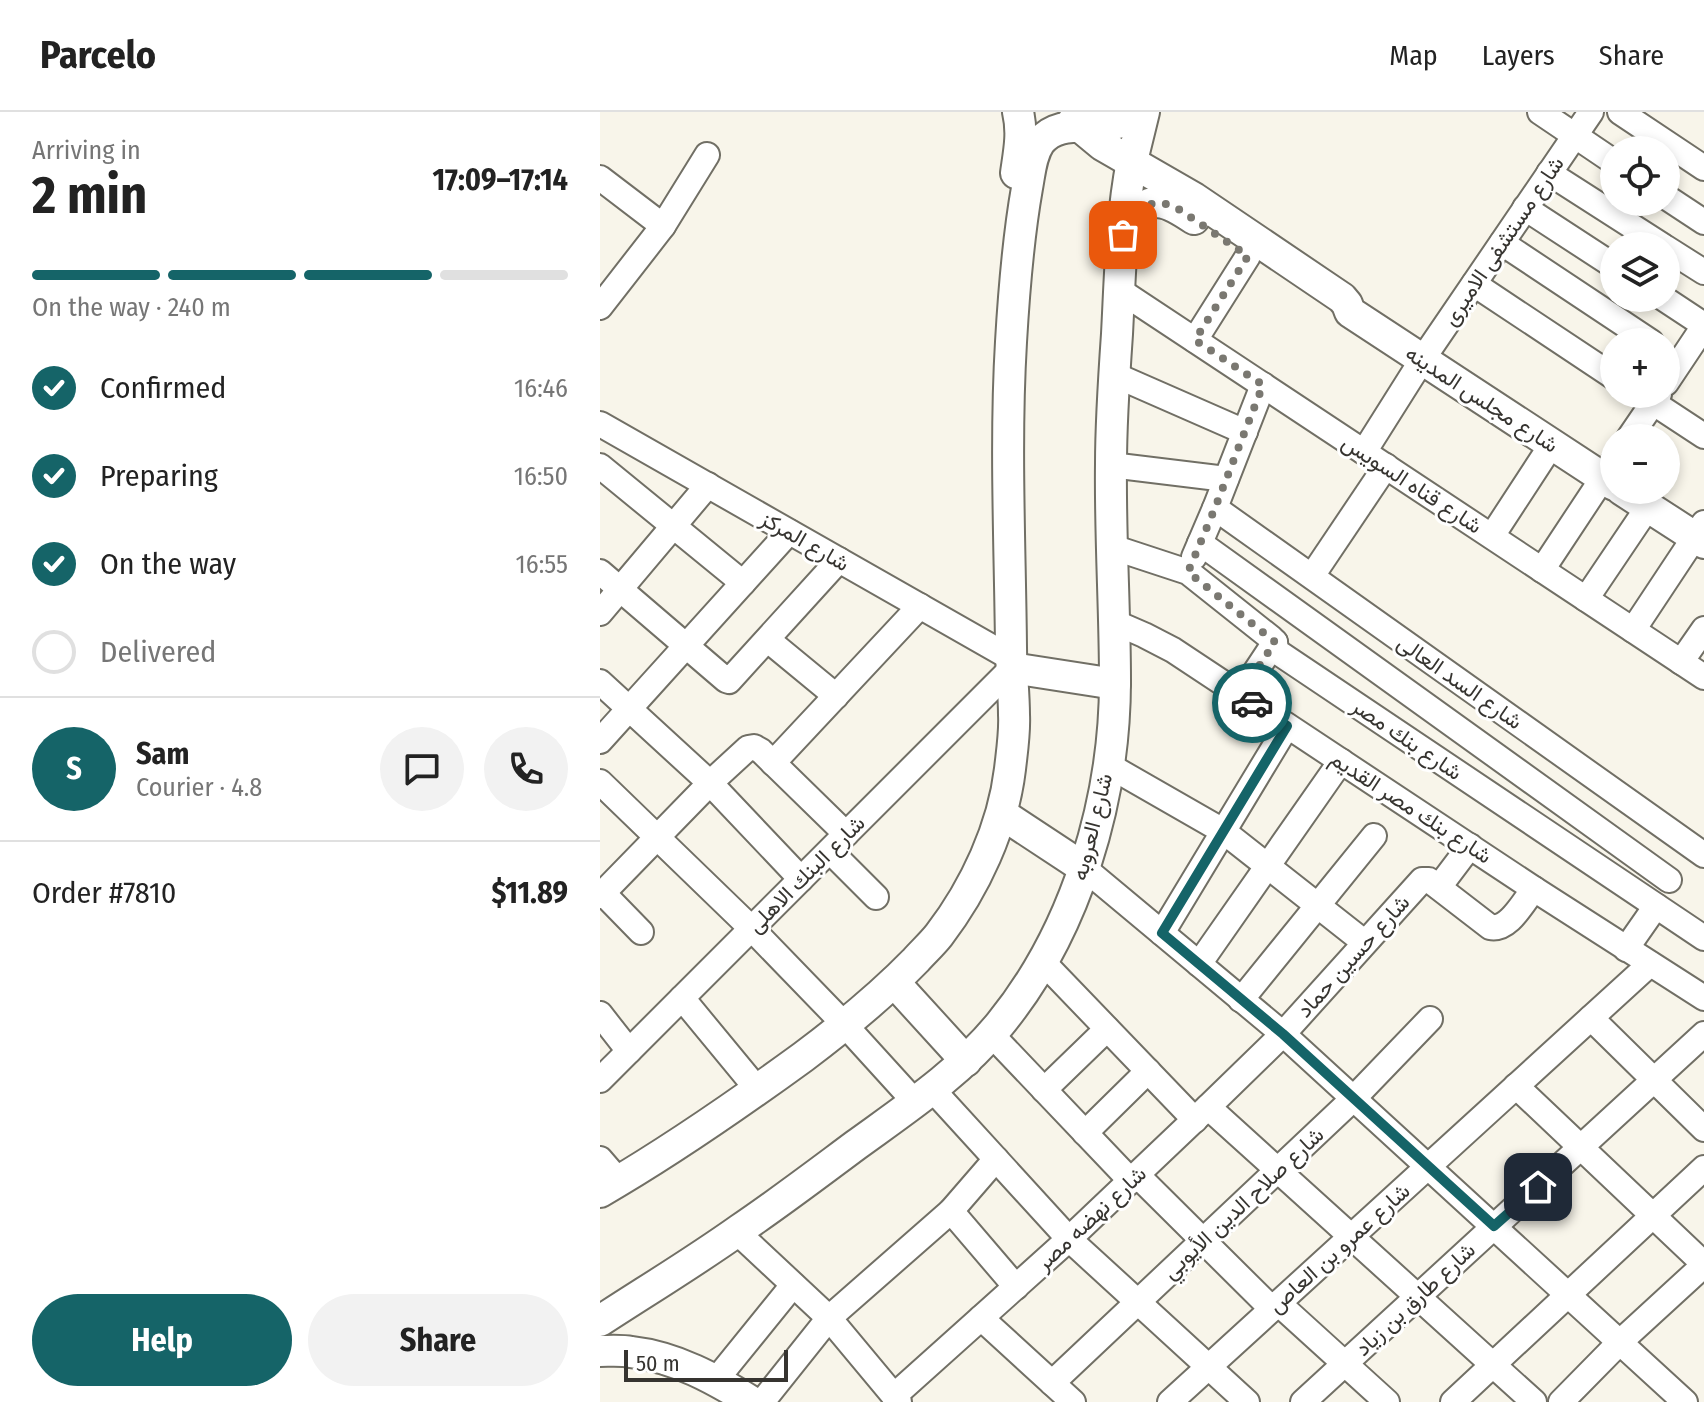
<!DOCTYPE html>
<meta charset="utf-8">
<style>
:root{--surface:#fff;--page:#f2f2f2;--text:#222;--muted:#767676;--line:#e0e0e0;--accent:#156468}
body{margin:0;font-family:"Fira Sans Condensed",Vazirmatn,sans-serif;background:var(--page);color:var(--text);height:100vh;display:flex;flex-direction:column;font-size:30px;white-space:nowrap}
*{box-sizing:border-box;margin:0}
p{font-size:26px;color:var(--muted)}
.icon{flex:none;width:44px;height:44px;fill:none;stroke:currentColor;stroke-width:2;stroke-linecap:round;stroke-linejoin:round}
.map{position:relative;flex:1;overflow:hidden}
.sheet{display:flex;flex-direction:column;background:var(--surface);width:600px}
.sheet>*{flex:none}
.fabs{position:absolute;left:1000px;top:24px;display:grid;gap:16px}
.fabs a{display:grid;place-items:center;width:80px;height:80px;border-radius:50%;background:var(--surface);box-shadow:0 4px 12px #0003;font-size:40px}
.scale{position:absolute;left:24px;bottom:20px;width:164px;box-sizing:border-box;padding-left:8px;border:4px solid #363430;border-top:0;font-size:22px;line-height:28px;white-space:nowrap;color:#363430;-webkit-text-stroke:6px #fff;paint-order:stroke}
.pin{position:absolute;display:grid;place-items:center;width:68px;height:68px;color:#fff;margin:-34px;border-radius:16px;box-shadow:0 4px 12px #0006}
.courier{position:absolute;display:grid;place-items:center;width:80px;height:80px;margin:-40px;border:6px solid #156468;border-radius:50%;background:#fff;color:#222;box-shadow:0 2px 10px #0007}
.headline em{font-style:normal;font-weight:700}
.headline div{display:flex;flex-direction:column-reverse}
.headline{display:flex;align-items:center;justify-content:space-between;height:136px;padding:0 32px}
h1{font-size:52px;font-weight:700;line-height:60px}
.bar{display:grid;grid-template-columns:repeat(4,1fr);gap:12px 8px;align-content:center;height:96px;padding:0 32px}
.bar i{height:10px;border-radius:6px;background:var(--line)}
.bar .active{background:var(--accent)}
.bar p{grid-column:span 4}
.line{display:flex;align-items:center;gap:20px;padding:0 32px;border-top:2px solid var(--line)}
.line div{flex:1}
.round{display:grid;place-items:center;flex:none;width:84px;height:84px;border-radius:42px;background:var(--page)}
ol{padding:0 32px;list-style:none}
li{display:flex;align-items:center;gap:24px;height:88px}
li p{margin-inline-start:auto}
li .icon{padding:8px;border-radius:50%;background:var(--accent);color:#fff;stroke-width:4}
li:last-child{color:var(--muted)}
li i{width:44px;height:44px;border:4px solid var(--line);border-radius:50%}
.button{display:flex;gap:16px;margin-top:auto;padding:16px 32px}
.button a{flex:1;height:92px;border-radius:48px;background:var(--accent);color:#fff;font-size:32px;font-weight:700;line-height:92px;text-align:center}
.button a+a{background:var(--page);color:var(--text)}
header{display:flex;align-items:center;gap:48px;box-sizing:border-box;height:112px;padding:0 40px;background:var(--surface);border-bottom:2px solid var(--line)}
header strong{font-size:38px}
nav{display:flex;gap:44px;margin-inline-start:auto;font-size:28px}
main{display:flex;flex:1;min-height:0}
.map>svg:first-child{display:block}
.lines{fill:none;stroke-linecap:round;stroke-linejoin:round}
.minor-casing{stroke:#716f65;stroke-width:28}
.tertiary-casing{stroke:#716f65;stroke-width:34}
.minor{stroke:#fff;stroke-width:24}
.tertiary{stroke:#fff;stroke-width:30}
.done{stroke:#7a7871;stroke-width:8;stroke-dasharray:0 14.4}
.route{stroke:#156468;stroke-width:10}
.labels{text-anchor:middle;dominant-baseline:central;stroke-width:6;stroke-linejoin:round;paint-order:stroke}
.street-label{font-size:22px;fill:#363430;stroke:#fff}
</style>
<header>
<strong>Parcelo</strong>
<nav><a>Map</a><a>Layers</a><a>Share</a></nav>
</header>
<main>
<section class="sheet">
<div class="headline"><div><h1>2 min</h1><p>Arriving in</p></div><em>17:09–17:14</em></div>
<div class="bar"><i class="active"></i><i class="active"></i><i class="active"></i><i></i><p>On the way · 240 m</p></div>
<ol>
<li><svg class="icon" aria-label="check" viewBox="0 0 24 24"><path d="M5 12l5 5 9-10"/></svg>Confirmed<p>16:46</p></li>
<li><svg class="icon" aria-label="check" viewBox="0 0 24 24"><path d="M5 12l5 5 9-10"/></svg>Preparing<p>16:50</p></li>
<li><svg class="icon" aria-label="check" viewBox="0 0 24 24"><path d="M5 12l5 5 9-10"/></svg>On the way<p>16:55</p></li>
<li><i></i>Delivered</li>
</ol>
<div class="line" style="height:144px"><b class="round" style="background:var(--accent);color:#fff">S</b><div><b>Sam</b><p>Courier · 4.8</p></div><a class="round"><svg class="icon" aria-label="chat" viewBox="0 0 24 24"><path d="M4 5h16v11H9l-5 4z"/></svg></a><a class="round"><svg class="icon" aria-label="phone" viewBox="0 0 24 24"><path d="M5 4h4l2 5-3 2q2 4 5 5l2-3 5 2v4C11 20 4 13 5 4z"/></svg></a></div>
<div class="line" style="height:104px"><div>Order #7810</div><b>$11.89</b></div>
<div class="button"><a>Help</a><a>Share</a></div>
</section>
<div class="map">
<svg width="1104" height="1290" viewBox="0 0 1104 1290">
<rect width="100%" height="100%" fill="#f8f5ea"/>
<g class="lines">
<defs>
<g id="minor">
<path d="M940 0 1014 50"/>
<path d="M1020 0 1104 56"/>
<path d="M949 61 1063 134"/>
<path d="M0 66 63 114"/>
<path d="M1066 85 1104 110"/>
<path d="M925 96 1014 154"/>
<path d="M902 131 1051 230"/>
<path d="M1066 136 1104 160"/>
<path d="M874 172 1014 265"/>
<path d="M519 178 1104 565"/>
<path d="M1063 186 1104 213"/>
<path d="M0 195 63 114 107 43"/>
<path d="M595 228 648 144"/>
<path d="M515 263 645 320"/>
<path d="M1066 271 1104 214"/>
<path d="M1040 282 1104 324"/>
<path d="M0 312 411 546"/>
<path d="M1029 326 1059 282"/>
<path d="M764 340 822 248 991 0"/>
<path d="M511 353 626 367"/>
<path d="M0 354 143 471"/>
<path d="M615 396 1104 743"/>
<path d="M892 424 952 332"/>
<path d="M600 431 1069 768"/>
<path d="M512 435 588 460 671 526 675 530 676 539 1104 826"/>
<path d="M594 445 615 396 663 273"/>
<path d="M942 458 1014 349"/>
<path d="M0 460 126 568 129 569 239 448"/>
<path d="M712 464 786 354"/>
<path d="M986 487 1048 395"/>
<path d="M0 501 108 373"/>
<path d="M514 510 544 523 573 538 934 777 1104 886"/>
<path d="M1033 518 1104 411"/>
<path d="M168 528 236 584"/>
<path d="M1081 550 1104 517"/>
<path d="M0 570 110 671 201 767"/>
<path d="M640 583 675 530"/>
<path d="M0 629 189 420"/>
<path d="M173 651 320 494"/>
<path d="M508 653 623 719 764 830"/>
<path d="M0 670 152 817 245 913 315 990"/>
<path d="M230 739 276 785"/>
<path d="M484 756 683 922 1085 1290"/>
<path d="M839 775 870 734"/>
<path d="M3 781 41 820"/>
<path d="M0 784 110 671 148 636 154 635 161 639 246 722"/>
<path d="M562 821 687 614"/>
<path d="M1026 837 1056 794"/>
<path d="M443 850 595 1008"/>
<path d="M599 852 741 649"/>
<path d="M82 886 158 978"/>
<path d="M641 888 774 724"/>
<path d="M0 902 29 939"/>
<path d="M991 906 1104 1017"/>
<path d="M391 922 531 1069"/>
<path d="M0 968 412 556"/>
<path d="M916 974 1104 1152"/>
<path d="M332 977 469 1127 647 1290"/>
<path d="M444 978 507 917"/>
<path d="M608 995 934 1290"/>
<path d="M485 1021 548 959"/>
<path d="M0 1047 19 1069"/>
<path d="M537 1063 672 1197"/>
<path d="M351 1099 416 1175"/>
<path d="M137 1120 229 1206 299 1290"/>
<path d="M678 1191 787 1290"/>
<path d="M381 1206 473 1290"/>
<path d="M116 1268 193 1173"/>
<path d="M452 1271 753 987 830 907"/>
<path d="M294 1284 469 1127 608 995 683 922 822 768H829L890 815C909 819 923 790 934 777"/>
<path d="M162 1290 229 1206 351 1099 396 1047"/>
<path d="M570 1290 1050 852"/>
<path d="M703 1290 1104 922"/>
<path d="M853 1290 1104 1056"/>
<path d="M961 1290 1020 1230 1104 1153"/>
</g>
<g id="tertiary">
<path d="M473 9 502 33 594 86 742 186 747 192 750 200 1014 373"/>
<path d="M416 61C419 40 423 21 418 0"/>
<path d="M523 123C546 83 557 82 594 107"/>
<path d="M1022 378 1104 431"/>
<path d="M412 556 515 572"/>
<path d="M402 702 484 756"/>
<path d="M294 870 366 949"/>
<path d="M0 1080C71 1039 137 993 203 945 243 915 281 884 316 848 323 840 332 832 339 823 375 776 403 716 410 657 412 639 415 620 414 603 414 580 411 558 411 535 410 434 405 331 411 230 414 178 418 127 427 76 430 60 431 43 440 30 465 0 504 29 537 0"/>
<path d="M0 1209C46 1179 94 1150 139 1118 179 1091 217 1062 256 1033 307 996 360 961 400 912 476 819 515 689 515 569 515 497 510 424 511 352 511 309 514 265 517 222 520 165 521 106 532 49 536 33 540 16 544 0"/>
<path d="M0 1239C10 1239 21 1238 31 1240 76 1245 115 1267 152 1290"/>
</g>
</defs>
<use href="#minor" class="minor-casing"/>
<use href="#tertiary" class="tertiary-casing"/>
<use href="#minor" class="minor"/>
<use href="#tertiary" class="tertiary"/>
</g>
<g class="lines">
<path class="done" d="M523 123C536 100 548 82 577 96L648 144 595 228 663 273 615 396 588 460 675 530 640 583 652 591"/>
<path class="route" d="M652 591 687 614 562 821 683 922 894 1114 938 1075"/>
</g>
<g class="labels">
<g class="street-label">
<text transform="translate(903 129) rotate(-56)">شارع مستشفى الاميرى</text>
<text transform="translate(882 287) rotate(33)">شارع مجلس المدينه</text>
<text transform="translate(812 372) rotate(33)">شارع قناه السويس</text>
<text transform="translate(205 429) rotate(30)">شارع المركز</text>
<text transform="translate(860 570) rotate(35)">شارع السد العالى</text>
<text transform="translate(807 627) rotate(34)">شارع بنك مصر</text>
<text transform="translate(811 695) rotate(33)">شارع بنك مصر القديم</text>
<text transform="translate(492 715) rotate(-76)">شارع العروبه</text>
<text transform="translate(206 762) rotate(-45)">شارع البنك الاهلى</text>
<text transform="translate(753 844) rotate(-48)">شارع حسين حماد</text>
<text transform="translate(643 1091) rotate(-43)">شارع صلاح الدين الأيوبي</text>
<text transform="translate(491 1106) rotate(-43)">شارع نهضه مصر</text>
<text transform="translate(739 1136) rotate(-42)">شارع عمرو بن العاص</text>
<text transform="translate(815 1187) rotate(-43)">شارع طارق بن زياد</text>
</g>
</g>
</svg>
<div class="fabs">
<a><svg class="icon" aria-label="locate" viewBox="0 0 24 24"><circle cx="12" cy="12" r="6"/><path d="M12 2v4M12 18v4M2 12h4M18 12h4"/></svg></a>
<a><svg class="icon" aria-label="layers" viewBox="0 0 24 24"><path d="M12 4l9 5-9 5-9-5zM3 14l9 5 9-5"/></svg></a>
<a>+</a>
<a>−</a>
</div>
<div class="scale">50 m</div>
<div class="pin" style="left:523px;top:123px;background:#ea580c"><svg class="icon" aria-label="bag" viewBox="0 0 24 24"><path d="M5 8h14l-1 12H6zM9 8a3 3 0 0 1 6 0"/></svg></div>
<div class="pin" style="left:938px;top:1075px;background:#1f2937"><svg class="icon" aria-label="home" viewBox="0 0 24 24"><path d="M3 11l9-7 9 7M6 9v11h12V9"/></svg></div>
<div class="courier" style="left:652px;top:591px"><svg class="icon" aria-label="car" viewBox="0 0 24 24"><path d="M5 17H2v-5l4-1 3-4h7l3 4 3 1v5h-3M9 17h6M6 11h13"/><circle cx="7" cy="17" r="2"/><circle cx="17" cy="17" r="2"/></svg></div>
</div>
</main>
